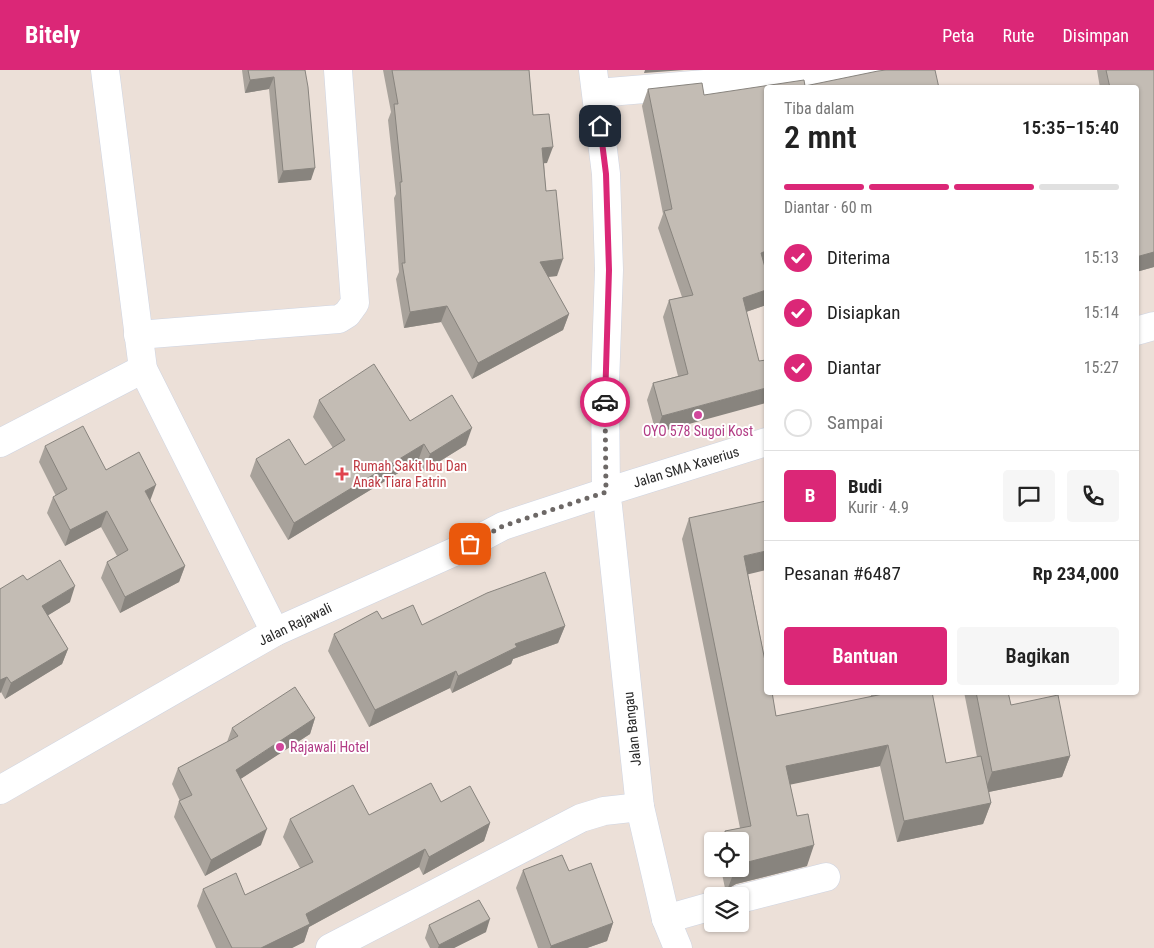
<!DOCTYPE html>
<html lang="id">
<meta charset="utf-8">
<style>
:root{--surface:#fff;--page:#f6f6f6;--text:#222;--muted:#767676;--line:#e0e0e0;--accent:#db2777}
body{margin:0;font-family:"Roboto Condensed",sans-serif;background:var(--page);color:var(--text);height:100vh;display:flex;flex-direction:column;font-size:19px;white-space:nowrap}
*{box-sizing:border-box;margin:0}
p{font-size:16px;color:var(--muted)}
.icon{flex:none;width:28px;height:28px;fill:none;stroke:currentColor;stroke-width:2;stroke-linecap:round;stroke-linejoin:round}
.map{position:relative;flex:1;overflow:hidden}
.drawer{position:absolute;left:764px;top:15px;width:375px;height:610px;display:flex;flex-direction:column;background:var(--surface);border-radius:5px;box-shadow:0 1px 4px #0004}
.drawer>*{flex:none}
.tools{position:absolute;left:704px;top:762px;display:grid;gap:10px}
.tools a{display:grid;place-items:center;width:45px;height:45px;border-radius:5px;background:var(--surface);box-shadow:0 1px 4px #0004;font-size:25px}
.pin{position:absolute;display:grid;place-items:center;width:42px;height:42px;color:#fff;margin:-21px;border-radius:10px;box-shadow:0 2px 8px #0006}
.courier{position:absolute;display:grid;place-items:center;width:50px;height:50px;margin:-25px;border:4px solid #db2777;border-radius:50%;background:#fff;color:#222;box-shadow:0 1px 6px #0007}
.summary em{font-style:normal;font-weight:600}
.summary div{display:flex;flex-direction:column-reverse}
.summary{display:flex;align-items:center;justify-content:space-between;height:85px;padding:0 20px}
h1{font-size:32px;font-weight:600;line-height:38px}
.bar{display:grid;grid-template-columns:repeat(4,1fr);gap:8px 5px;align-content:center;height:60px;padding:0 20px}
.bar i{height:6px;border-radius:4px;background:var(--line)}
.bar .on{background:var(--accent)}
.bar p{grid-column:span 4}
.line{display:flex;align-items:center;gap:12px;padding:0 20px;border-top:1px solid var(--line)}
.line div{flex:1}
.round{display:grid;place-items:center;flex:none;width:52px;height:52px;border-radius:5px;background:var(--page)}
ol{padding:0 20px;list-style:none}
li{display:flex;align-items:center;gap:15px;height:55px}
li p{margin-inline-start:auto}
li .icon{padding:5px;border-radius:50%;background:var(--accent);color:#fff;stroke-width:4}
li:last-child{color:var(--muted)}
li i{width:28px;height:28px;border:2px solid var(--line);border-radius:50%}
.primary-button{display:flex;gap:10px;margin-top:auto;padding:10px 20px}
.primary-button a{flex:1;height:58px;border-radius:5px;background:var(--accent);color:#fff;font-size:20px;font-weight:600;line-height:58px;text-align:center}
.primary-button a+a{background:var(--page);color:var(--text)}
header{display:flex;align-items:center;gap:30px;box-sizing:border-box;height:70px;padding:0 25px;background:var(--accent);color:#fff}
header strong{font-size:24px}
nav{display:flex;gap:28px;margin-inline-start:auto;font-size:18px}
.map>svg:first-child{display:block}
.lines{fill:none;stroke-linecap:round;stroke-linejoin:round}
.minor-casing{stroke:#ced4e2;stroke-width:29}
.minor{stroke:#fff;stroke-width:28}
.wall{fill:#a8a29b}
.shaded-wall{fill:#88847e}
.building{fill:#c3bcb4;stroke:#88847e}
.done{stroke:#6d6866;stroke-width:5;stroke-dasharray:0 9}
.route{stroke:#db2777;stroke-width:6}
.hotel-dot{fill:#d1479c;stroke:#fff;stroke-width:2}
.health-dot{fill:#e0444e;stroke:#fff;stroke-width:2}
.labels{text-anchor:middle;dominant-baseline:central;stroke-width:4;stroke-linejoin:round;paint-order:stroke}
.hotel-label{font-size:14px;fill:#b23c85;stroke:#fff}
.health-label{font-size:14px;fill:#be3a42;stroke:#fff;text-anchor:start}
.street-label{font-size:14px;fill:#282828;stroke:#fff}
</style>
<header>
<strong>Bitely</strong>
<nav><a>Peta</a><a>Rute</a><a>Disimpan</a></nav>
</header>
<div class="map">
<svg width="1154" height="878" viewBox="0 0 1154 878">
<rect width="100%" height="100%" fill="#ece0d8"/>
<g class="lines">
<defs>
<g id="minor">
<path d="M105 0 143 299 275 562"/>
<path d="M593 0 606 104 609 200 605 315 606 422"/>
<path d="M597 23 764 9 901 0"/>
<path d="M1136 261 1154 256"/>
<path d="M138 265 339 249 347 244 355 233 338 0"/>
<path d="M0 373 143 299"/>
<path d="M608 436 640 737 666 849 678 878"/>
<path d="M0 720 275 562 454 482 503 456 606 422 766 372"/>
<path d="M740 829 826 807"/>
<path d="M666 849 712 836"/>
<path d="M330 878 581 748 604 741 640 737"/>
</g>
</defs>
<use href="#minor" class="minor-casing"/>
<use href="#minor" class="minor"/>
</g>
<g class="wall">
<path d="M242 0H305L311 110 278 113 269 19 245 23Z"/>
<path d="M383 0H529L533 45 547 93H544L546 121 557 206 548 207 569 244 563 260 472 309 441 252 404 258 396 209 399 202 394 128 396 124 388 50 391 42Z"/>
<path d="M1097 0H1154V197L1136 202V18H1100Z"/>
<path d="M648 19 704 25 766 201V235L746 242 656 363 647 330 653 313 678 306 663 247 669 230 682 227 658 158 663 144 642 36Z"/>
<path d="M319 330 410 351 466 375 424 401 418 391 288 470 250 406 256 389 305 395 333 378 313 347Z"/>
<path d="M45 376 106 400 150 431 185 496 179 512 120 543 101 508 107 492 117 486 101 457 65 476 47 443 53 427 56 426 39 392Z"/>
<path d="M689 448 748 504 776 646 871 627V622H945L932 625 946 693 977 687 964 622H1008L1011 635 1070 686 1062 707 988 722 991 733 983 754 897 772 880 696 790 714 807 796 736 814 729 818 726 823 721 799H740V771H721L725 761 740 758 682 469Z"/>
<path d="M27 510 70 532 48 545 68 579 62 594 5 629 1 622 0 623V519Z"/>
<path d="M382 549 422 555 565 556 558 573 513 589 511 594 452 623 450 618 369 657 328 581 334 564Z"/>
<path d="M315 648 310 664 240 709 261 775 205 806 174 747 179 731H180L172 714 178 698 227 672 232 658Z"/>
<path d="M441 732 490 753 484 771 423 805 419 797 309 857 304 872 292 878H216L197 836 203 819 245 825 300 798 283 767 290 749 369 745Z"/>
<path d="M523 800 569 801 613 853 607 871 587 878H538L516 818Z"/>
<path d="M429 855 486 862 454 878H430L425 868Z"/>
</g>
<g class="shaded-wall">
<path d="M645 0H684L644 3Z"/>
<path d="M274 7 269 19 245 23 250 10Z"/>
<path d="M553 77 547 93 537 94 542 78Z"/>
<path d="M315 98 311 110 278 113 283 101Z"/>
<path d="M766 181V196L754 200 761 183Z"/>
<path d="M1154 182V197L1136 202V187Z"/>
<path d="M563 189 557 206 534 208 540 192Z"/>
<path d="M766 220V235L737 245 743 228Z"/>
<path d="M447 236 441 252 404 258 410 242Z"/>
<path d="M569 244 563 260 472 309 478 293Z"/>
<path d="M766 318V333L656 363 662 346Z"/>
<path d="M472 358 466 375 424 401 430 384Z"/>
<path d="M424 374 418 391 288 470 294 453Z"/>
<path d="M156 415 150 431 145 421Z"/>
<path d="M107 441 101 457 65 476 70 460Z"/>
<path d="M766 481V500L737 507 744 486Z"/>
<path d="M185 496 179 512 120 543 125 527Z"/>
<path d="M75 516 70 532 37 552 42 536Z"/>
<path d="M565 556 558 573 513 589 511 594 452 623 458 606 515 574Z"/>
<path d="M68 579 62 594 5 629 11 613Z"/>
<path d="M456 601 450 618 369 657 375 640Z"/>
<path d="M7 607 1 622 0 623V610Z"/>
<path d="M923 622H945L921 627Z"/>
<path d="M315 648 310 664 230 716 236 700Z"/>
<path d="M888 675 880 696 779 717 786 696Z"/>
<path d="M1070 686 1062 707 984 723 992 702Z"/>
<path d="M991 733 983 754 897 772 904 751Z"/>
<path d="M490 753 484 771 423 805 429 787Z"/>
<path d="M267 759 261 775 205 806 211 790Z"/>
<path d="M814 775 807 796 736 814 729 818 726 823 734 802 736 799H740V795L744 793Z"/>
<path d="M425 779 419 797 309 857 304 872 292 878H261L306 844Z"/>
<path d="M490 849 486 862 454 878H438L439 875Z"/>
<path d="M613 853 607 871 587 878H550L551 876Z"/>
</g>
<g class="building">
<path d="M248 0H305L308 17 315 98 283 101 274 7 250 10Z"/>
<path d="M392 0H529L533 45 549 44 553 77 542 78 546 121 556 120 563 189 540 192 569 244 478 293 447 236 410 242 402 193H405L400 112H402L394 34H398Z"/>
<path d="M886 0H935L939 18H766V181L761 183 766 201V220L743 228 759 291 766 290V318L662 346 653 313 688 304 669 230 693 225 664 141 672 139 648 19 702 13 704 25 804 10 805 16 878 1Z"/>
<path d="M1106 0H1154V182L1136 187V18H1110Z"/>
<path d="M374 294 410 351 452 325 472 358 430 384 424 374 294 453 256 389 289 369 305 395 345 370 319 330Z"/>
<path d="M83 356 106 400 139 382 156 415 145 421 185 496 125 527 107 492 128 480 107 441 70 460 53 427 67 419 45 376Z"/>
<path d="M766 431V481L744 486 766 596V622H772L776 646 883 624 882 622H932L946 693 981 686 991 733 904 751 888 675 786 696 797 746 808 744 814 775 744 793 740 795V771H727L725 761 751 756 689 448Z"/>
<path d="M60 490 75 516 42 536 68 579 11 613 7 607 0 610V519L23 505 27 510Z"/>
<path d="M545 502 565 556 515 574 517 577 458 606 456 601 375 640 334 564 377 541 382 549 413 535 422 555 487 523Z"/>
<path d="M295 617 315 648 236 700 267 759 211 790 179 731 192 725 178 698 238 666 232 658Z"/>
<path d="M976 622H1008L1011 635 1058 625 1070 686 992 702Z"/>
<path d="M431 713 441 732 470 716 490 753 429 787 425 779 306 844 310 854 261 878H232L203 819 236 803 245 825 313 792 290 749 353 715 369 745Z"/>
<path d="M562 785 569 801 591 793 613 853 551 876 523 800Z"/>
<path d="M479 830 490 849 439 875 429 855Z"/>
</g>
<g class="lines">
<path class="done" d="M470 474 503 456 606 422 605 332"/>
<path class="route" d="M600 56 606 104 609 200 605 332"/>
</g>
<g class="hotel-dot">
<circle cx="698" cy="345" r="5"/>
<circle cx="280" cy="677" r="5"/>
</g>
<path class="health-dot" d="M339.5 396.5h5v5h5v5h-5v5h-5v-5h-5v-5h5z"/>
<g class="labels">
<g class="hotel-label">
<text x="698" y="361">OYO 578 Sugoi Kost</text>
<text x="290" y="677" text-anchor="start">Rajawali Hotel</text>
</g>
<g class="health-label">
<text x="353" y="396">Rumah Sakit Ibu Dan<tspan x="353" dy="16">Anak Tiara Fatrin</tspan></text>
</g>
<g class="street-label">
<text transform="translate(686 397) rotate(-17)">Jalan SMA Xaverius</text>
<text transform="translate(295 554) rotate(-26)">Jalan Rajawali</text>
<text transform="translate(632 659) rotate(-96)">Jalan Bangau</text>
</g>
</g>
</svg>
<div class="tools">
<a><svg class="icon" aria-label="locate" viewBox="0 0 24 24"><circle cx="12" cy="12" r="6"/><path d="M12 2v4M12 18v4M2 12h4M18 12h4"/></svg></a>
<a><svg class="icon" aria-label="layers" viewBox="0 0 24 24"><path d="M12 4l9 5-9 5-9-5zM3 14l9 5 9-5"/></svg></a>
</div>
<div class="pin" style="left:470px;top:474px;background:#ea580c"><svg class="icon" aria-label="bag" viewBox="0 0 24 24"><path d="M5 8h14l-1 12H6zM9 8a3 3 0 0 1 6 0"/></svg></div>
<div class="pin" style="left:600px;top:56px;background:#1f2937"><svg class="icon" aria-label="home" viewBox="0 0 24 24"><path d="M3 11l9-7 9 7M6 9v11h12V9"/></svg></div>
<div class="courier" style="left:605px;top:332px"><svg class="icon" aria-label="car" viewBox="0 0 24 24"><path d="M5 17H2v-5l4-1 3-4h7l3 4 3 1v5h-3M9 17h6M6 11h13"/><circle cx="7" cy="17" r="2"/><circle cx="17" cy="17" r="2"/></svg></div>
<section class="drawer">
<div class="summary"><div><h1>2 mnt</h1><p>Tiba dalam</p></div><em>15:35–15:40</em></div>
<div class="bar"><i class="on"></i><i class="on"></i><i class="on"></i><i></i><p>Diantar · 60 m</p></div>
<ol>
<li><svg class="icon" aria-label="check" viewBox="0 0 24 24"><path d="M5 12l5 5 9-10"/></svg>Diterima<p>15:13</p></li>
<li><svg class="icon" aria-label="check" viewBox="0 0 24 24"><path d="M5 12l5 5 9-10"/></svg>Disiapkan<p>15:14</p></li>
<li><svg class="icon" aria-label="check" viewBox="0 0 24 24"><path d="M5 12l5 5 9-10"/></svg>Diantar<p>15:27</p></li>
<li><i></i>Sampai</li>
</ol>
<div class="line" style="height:90px"><b class="round" style="background:var(--accent);color:#fff">B</b><div><b>Budi</b><p>Kurir · 4.9</p></div><a class="round"><svg class="icon" aria-label="chat" viewBox="0 0 24 24"><path d="M4 5h16v11H9l-5 4z"/></svg></a><a class="round"><svg class="icon" aria-label="phone" viewBox="0 0 24 24"><path d="M5 4h4l2 5-3 2q2 4 5 5l2-3 5 2v4C11 20 4 13 5 4z"/></svg></a></div>
<div class="line" style="height:65px"><div>Pesanan #6487</div><b>Rp 234,000</b></div>
<div class="primary-button"><a>Bantuan</a><a>Bagikan</a></div>
</section>
</div>
